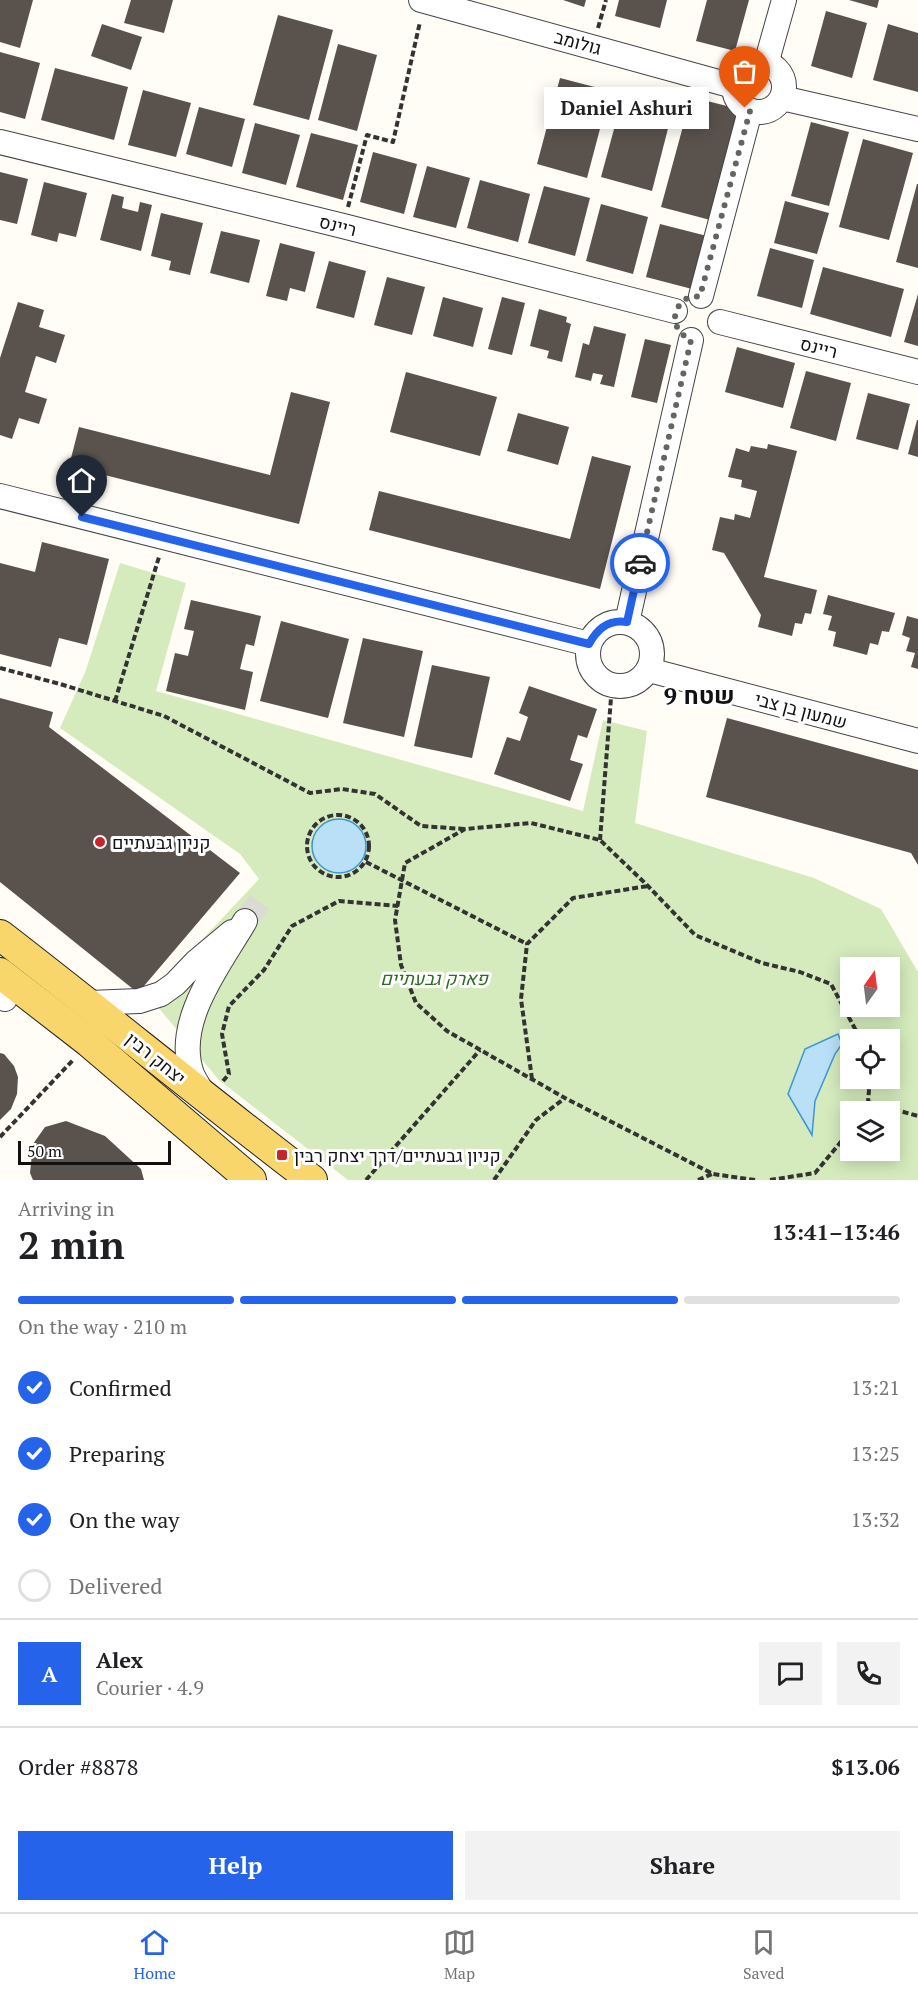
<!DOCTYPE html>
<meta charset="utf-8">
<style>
:root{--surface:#fff;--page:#f2f2f2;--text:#202124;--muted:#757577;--line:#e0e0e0;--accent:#2563eb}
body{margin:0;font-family:"PT Serif",Heebo,serif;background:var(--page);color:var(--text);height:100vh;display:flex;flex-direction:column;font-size:22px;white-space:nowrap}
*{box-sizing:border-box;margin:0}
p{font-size:20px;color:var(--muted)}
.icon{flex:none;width:33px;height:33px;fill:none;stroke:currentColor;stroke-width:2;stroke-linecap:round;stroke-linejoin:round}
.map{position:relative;height:1180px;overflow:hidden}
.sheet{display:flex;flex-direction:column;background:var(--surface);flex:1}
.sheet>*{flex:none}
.needle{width:39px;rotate:14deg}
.controls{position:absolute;left:840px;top:957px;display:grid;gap:12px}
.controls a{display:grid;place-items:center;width:60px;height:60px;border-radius:0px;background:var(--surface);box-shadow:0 3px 15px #0003;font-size:30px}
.scale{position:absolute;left:18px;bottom:15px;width:153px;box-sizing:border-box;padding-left:6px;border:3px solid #111;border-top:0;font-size:16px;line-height:21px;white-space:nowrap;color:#111;-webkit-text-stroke:4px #fff;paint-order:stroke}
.pin{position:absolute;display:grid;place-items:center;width:51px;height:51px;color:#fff;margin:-62px -26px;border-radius:50% 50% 50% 0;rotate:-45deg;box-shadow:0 0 6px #0007}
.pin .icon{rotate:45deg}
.courier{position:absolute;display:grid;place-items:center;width:60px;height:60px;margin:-30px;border:4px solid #2563eb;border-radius:50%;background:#fff;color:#222;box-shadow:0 2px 8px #0007}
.bubble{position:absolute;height:42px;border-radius:0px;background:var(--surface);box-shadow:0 3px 15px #0003;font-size:20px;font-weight:700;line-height:42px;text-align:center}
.summary em{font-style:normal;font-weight:700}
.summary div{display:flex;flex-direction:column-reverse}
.summary{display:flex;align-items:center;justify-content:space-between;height:102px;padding:0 18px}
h1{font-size:39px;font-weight:700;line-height:45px}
.bar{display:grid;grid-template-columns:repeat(4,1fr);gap:9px 6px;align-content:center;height:72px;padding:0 18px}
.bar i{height:8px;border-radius:4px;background:var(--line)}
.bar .on{background:var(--accent)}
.bar p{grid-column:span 4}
.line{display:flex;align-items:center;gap:15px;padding:0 18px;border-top:2px solid var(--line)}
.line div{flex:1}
.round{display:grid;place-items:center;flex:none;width:63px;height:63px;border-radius:0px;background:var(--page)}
ol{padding:0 18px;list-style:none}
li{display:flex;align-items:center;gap:18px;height:66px}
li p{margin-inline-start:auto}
li .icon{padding:6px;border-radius:50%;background:var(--accent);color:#fff;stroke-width:4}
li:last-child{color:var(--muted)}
li i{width:33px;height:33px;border:3px solid var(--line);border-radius:50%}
.action{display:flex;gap:12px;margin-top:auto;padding:12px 18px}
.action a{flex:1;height:69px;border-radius:0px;background:var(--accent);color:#fff;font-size:24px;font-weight:700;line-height:69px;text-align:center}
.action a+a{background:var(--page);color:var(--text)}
.tabs{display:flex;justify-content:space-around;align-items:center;height:84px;border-top:2px solid var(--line);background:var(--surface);font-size:16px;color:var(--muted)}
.tabs a{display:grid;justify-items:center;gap:3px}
.tabs .on{color:var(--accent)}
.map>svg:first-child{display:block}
.green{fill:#d5ebbd;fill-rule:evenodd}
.water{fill:#b9e0f7;stroke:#3f96cf;stroke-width:1.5}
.building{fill:#5a524d}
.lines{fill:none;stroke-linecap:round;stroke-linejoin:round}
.minor-tunnel{stroke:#dbdad3;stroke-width:24;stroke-dasharray:24 12;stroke-linecap:butt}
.minor-casing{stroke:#444;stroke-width:26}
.major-casing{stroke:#222;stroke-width:32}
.path{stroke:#333;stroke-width:4;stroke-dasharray:6 3;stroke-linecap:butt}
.minor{stroke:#fff;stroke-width:24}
.major{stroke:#f9d66b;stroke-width:30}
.done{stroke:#646461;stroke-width:6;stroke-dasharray:0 10.8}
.route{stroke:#2563eb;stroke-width:8}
.poi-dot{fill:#c4262e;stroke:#fff;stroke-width:2}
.labels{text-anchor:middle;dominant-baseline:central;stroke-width:6;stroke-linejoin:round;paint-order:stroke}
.street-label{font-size:18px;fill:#111;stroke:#fff}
.poi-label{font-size:18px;fill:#111;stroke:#fff;text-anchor:start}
.park-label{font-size:18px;font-style:italic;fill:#2f6b1f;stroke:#fff}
.district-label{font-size:24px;font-weight:bold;fill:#111;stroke:#fff}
</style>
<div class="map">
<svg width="918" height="1180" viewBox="0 0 918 1180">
<rect width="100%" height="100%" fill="#fffdf5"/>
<path class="green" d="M120 563 186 583 156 691 583 811 603 720 647 731 635 823 814 878 881 909 918 972V1180H348L219 1080 147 994 200 942 259 879 240 854 60 728 86 670ZM850 968H890V1006H850ZM850 1040H890V1078H850ZM850 1112H890V1150H850Z"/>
<g class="water">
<circle cx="339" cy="846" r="27"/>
<path d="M838 1034 842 1044 835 1054 815 1101 812 1135 788 1094 805 1049Z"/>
</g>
<g class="building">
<path d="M0 0H33L20 48 0 42Z"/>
<path d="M131 0H173L164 33 124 23Z"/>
<path d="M563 0H586L584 7Z"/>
<path d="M619 0H667L660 28 615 16Z"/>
<path d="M707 0H749L735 51 696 41Z"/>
<path d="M849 0H879L877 8Z"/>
<path d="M826 11 867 23 852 78 811 66Z"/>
<path d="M278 15 333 30 309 120 253 105Z"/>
<path d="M102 24 142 37 131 70 91 56Z"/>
<path d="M888 24 918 33V92L873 80Z"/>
<path d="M338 44 377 55 357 131 318 120Z"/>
<path d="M0 52 40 63 25 119 0 112Z"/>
<path d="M55 68 128 87 114 140 41 120Z"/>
<path d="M560 78 610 91 587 178 537 164Z"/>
<path d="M143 90 191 103 176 157 128 145Z"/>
<path d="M623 96 673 109 652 191 601 177Z"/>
<path d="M691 97 743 110 714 221 661 207Z"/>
<path d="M199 107 245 119 232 167 186 154Z"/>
<path d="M811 122 849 132 829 206 791 196Z"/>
<path d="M255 123 300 135 286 185 242 173Z"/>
<path d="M311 133 358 145 343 200 296 187Z"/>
<path d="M863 139 913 153 889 240 839 227Z"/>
<path d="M373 152 417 164 404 214 360 202Z"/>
<path d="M427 166 470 178 456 228 413 217Z"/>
<path d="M0 172 28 179 17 224 0 220Z"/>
<path d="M480 180 530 194 518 242 467 228Z"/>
<path d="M44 182 87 193 76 237 59 233 57 242 31 235Z"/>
<path d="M917 184H918V268L896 262Z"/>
<path d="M544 186 590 198 575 256 528 243Z"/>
<path d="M112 194 124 197 122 208 138 212 140 202 152 205 141 251 100 240Z"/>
<path d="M785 201 829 213 817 254 774 243Z"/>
<path d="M601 204 648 217 633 274 586 261Z"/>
<path d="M161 213 203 223 190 275 169 270 171 261 151 256Z"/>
<path d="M660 224 707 236 692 289 646 277Z"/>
<path d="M221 231 260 240 249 283 210 273Z"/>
<path d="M280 243 315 252 305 292 290 288 287 301 266 296Z"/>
<path d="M770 248 814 260 802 308 757 296Z"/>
<path d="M329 261 366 271 354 318 316 308Z"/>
<path d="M823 267 904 289 891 337 810 314Z"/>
<path d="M387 277 425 287 412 335 374 325Z"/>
<path d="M918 294V346L904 342Z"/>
<path d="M443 297 483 308 473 347 433 336Z"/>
<path d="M502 297 525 303 512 355 488 349Z"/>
<path d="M18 302 44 310 39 327 65 335 56 363 36 356 25 392 47 399 39 424 19 418 12 439 0 435V358Z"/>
<path d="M539 309 567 317 566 322 571 324 562 362 547 358 549 351 530 346Z"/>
<path d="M594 326 626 334 614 387 600 384 603 375 593 373 591 381 575 377 583 343 589 345Z"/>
<path d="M645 339 671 345 657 403 631 397Z"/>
<path d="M737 347 795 363 783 408 725 392Z"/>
<path d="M806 371 851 383 836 441 790 428Z"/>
<path d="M406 372 497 397 480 456 390 432Z"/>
<path d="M291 392 330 402 299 524 69 466 79 427 270 475Z"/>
<path d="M868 393 910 404 898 450 856 439Z"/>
<path d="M518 413 569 427 558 465 507 451Z"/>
<path d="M917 420H918V457L908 454Z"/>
<path d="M768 444 797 451 764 577 817 590 811 614 805 613 802 624 795 623 792 636 758 627 761 615 724 553 712 550 720 517 734 520 735 514 750 518 757 491 741 487 742 480 728 477 736 448 749 452 751 446 767 449Z"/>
<path d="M592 456 631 466 600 589 369 530 379 491 570 539Z"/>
<path d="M42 542 109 559 87 645 59 638 51 667 0 654V563L35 572Z"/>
<path d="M828 595 895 613 889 632 882 631 878 645 870 643 867 655 833 646 836 632 828 630 832 616 823 614Z"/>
<path d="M191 600 261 616 254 646 246 644 240 669 253 672 245 710 166 691 175 653 188 656 194 631 184 629Z"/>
<path d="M907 616 918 619V669L911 667 915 653 906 651 910 638 902 635Z"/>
<path d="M281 621 349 639 328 718 260 701Z"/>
<path d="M363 638 423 651 404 737 343 723Z"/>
<path d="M432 665 490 677 472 758 414 746Z"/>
<path d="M529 686 597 709 587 738 578 735 570 760 583 764 570 801 494 774 507 737 520 741 528 717 519 713Z"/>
<path d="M0 698 53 712 49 727 240 873 138 993 0 882Z"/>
<path d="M727 718 918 770V865L911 853 706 797Z"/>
<path d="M0 1053 4 1054 14 1066 18 1077 17 1094 11 1109 0 1120Z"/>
<path d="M66 1121 105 1136 141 1169 144 1180H33L30 1173 33 1144 45 1127Z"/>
</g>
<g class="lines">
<path class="minor-tunnel" d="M245 921 265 895"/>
<defs>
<g id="minor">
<path d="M421 0 733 86"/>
<circle cx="759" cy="87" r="25"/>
<path d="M766 64 784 0"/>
<path d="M782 98 918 129"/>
<path d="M0 142 343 226 675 311"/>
<path d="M701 296 750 111"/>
<path d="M720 322 918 372"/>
<path d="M0 496 589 644"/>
<circle cx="620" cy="654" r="32"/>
<path d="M627 622 691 340"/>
<path d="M649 670 918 741"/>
<path d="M0 995 5 999"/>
<path d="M89 1003 139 1001 161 994 175 984 196 962 232 932"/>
<path d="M204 1095C200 1088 195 1081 192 1074 173 1022 220 964 245 921"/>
</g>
<g id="major">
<path d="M0 935C105 1016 207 1100 312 1180"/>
<path d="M0 973 89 1042 251 1180"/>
</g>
</defs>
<use href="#minor" class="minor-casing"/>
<use href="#major" class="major-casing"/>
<g class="path">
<path d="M598 28 606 0"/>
<path d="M348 207 367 135 393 142 420 22"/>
<path d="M0 668 60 684 164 716 310 793 342 789 375 794 421 826 464 829"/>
<path d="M115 701 159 557"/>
<circle cx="338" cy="846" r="31"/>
<path d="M600 840 612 685"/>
<path d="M366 862 527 944"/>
<path d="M532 1079 521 999 527 944 573 898 648 886"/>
<path d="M223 1081 229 1074 222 1034 229 1006 264 970 292 926 339 901 398 906"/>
<path d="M868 1102 918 1116"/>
<path d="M863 1112 868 1102 870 1078"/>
<path d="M0 1137 74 1059"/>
<path d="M366 1180 480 1050"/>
<path d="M494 1180 536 1120 565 1098"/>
<path d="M698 1180 712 1174"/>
<path d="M755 1180 713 1174 565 1098 447 1031 416 1003 401 965 395 920 405 863 465 829 531 823 600 840 648 886 695 935 762 963 800 972 831 984 861 1040"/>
<path d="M770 1180 815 1173 850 1131"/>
</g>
<use href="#minor" class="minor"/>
<use href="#major" class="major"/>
</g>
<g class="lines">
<path class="done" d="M640 563 691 340C673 331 669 313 685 299L700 296 750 111 745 108"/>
<path class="route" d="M82 517 589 644C597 629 609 619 627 622L640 563"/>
</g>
<g class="poi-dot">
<circle cx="100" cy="842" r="6"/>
<rect x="276" y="1149" width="12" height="12" rx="3"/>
</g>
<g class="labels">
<g class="street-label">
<text transform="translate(578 42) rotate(15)">גולומב</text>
<text transform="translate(338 225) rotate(14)">ריינס</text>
<text transform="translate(819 347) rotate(14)">ריינס</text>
<text transform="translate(801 710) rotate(15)">שמעון בן צבי</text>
<text transform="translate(156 1058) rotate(39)">יצחק רבין</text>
</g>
<g class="poi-label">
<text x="112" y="842">קניון גבעתיים</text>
<text x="294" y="1155">קניון גבעתיים/דרך יצחק רבין</text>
</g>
<g class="park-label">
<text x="434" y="978">פארק גבעתיים</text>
</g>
<g class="district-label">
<text x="699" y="695">שטח 9</text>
</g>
</g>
</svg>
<div class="controls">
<a><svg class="needle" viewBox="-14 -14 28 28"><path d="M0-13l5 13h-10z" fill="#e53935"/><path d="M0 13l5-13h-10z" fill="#757577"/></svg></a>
<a><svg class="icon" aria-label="locate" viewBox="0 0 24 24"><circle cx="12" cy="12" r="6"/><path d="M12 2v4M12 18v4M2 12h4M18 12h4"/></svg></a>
<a><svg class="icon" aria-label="layers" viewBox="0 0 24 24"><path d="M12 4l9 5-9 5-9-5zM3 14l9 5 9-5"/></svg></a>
</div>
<div class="scale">50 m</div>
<div class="pin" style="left:745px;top:108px;background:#ea580c"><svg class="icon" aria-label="bag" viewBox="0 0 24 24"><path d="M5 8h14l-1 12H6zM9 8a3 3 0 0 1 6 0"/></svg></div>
<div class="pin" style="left:82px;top:517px;background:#1f2937"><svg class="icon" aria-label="home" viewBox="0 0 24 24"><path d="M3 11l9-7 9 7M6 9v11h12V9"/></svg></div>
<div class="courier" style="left:640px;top:563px"><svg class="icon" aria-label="car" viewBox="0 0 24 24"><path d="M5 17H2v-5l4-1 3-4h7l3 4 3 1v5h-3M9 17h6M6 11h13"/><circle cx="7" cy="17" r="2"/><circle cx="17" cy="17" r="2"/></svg></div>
<div class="bubble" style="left:544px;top:87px;width:165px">Daniel Ashuri</div>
</div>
<section class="sheet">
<div class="summary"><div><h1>2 min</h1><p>Arriving in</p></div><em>13:41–13:46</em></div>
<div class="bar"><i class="on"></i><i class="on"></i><i class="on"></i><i></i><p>On the way · 210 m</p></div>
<ol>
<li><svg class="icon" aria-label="check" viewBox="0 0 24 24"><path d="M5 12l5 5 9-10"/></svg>Confirmed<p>13:21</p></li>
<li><svg class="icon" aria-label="check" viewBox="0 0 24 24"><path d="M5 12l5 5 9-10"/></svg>Preparing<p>13:25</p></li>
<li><svg class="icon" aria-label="check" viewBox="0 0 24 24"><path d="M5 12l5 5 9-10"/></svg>On the way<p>13:32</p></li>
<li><i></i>Delivered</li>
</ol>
<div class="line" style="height:108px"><b class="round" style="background:var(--accent);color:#fff">A</b><div><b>Alex</b><p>Courier · 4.9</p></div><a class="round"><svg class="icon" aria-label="chat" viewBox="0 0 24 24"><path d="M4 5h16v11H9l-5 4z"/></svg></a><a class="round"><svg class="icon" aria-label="phone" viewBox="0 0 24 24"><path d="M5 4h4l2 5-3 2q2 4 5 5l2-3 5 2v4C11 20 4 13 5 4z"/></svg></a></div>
<div class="line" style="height:78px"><div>Order #8878</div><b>$13.06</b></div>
<div class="action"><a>Help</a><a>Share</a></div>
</section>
<nav class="tabs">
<a class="on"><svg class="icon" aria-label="home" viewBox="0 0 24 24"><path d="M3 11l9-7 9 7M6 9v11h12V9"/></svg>Home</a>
<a><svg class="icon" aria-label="map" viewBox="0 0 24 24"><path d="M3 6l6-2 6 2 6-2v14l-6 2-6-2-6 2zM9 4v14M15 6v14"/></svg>Map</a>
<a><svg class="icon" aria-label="saved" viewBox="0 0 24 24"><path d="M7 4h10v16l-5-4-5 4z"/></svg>Saved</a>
</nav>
